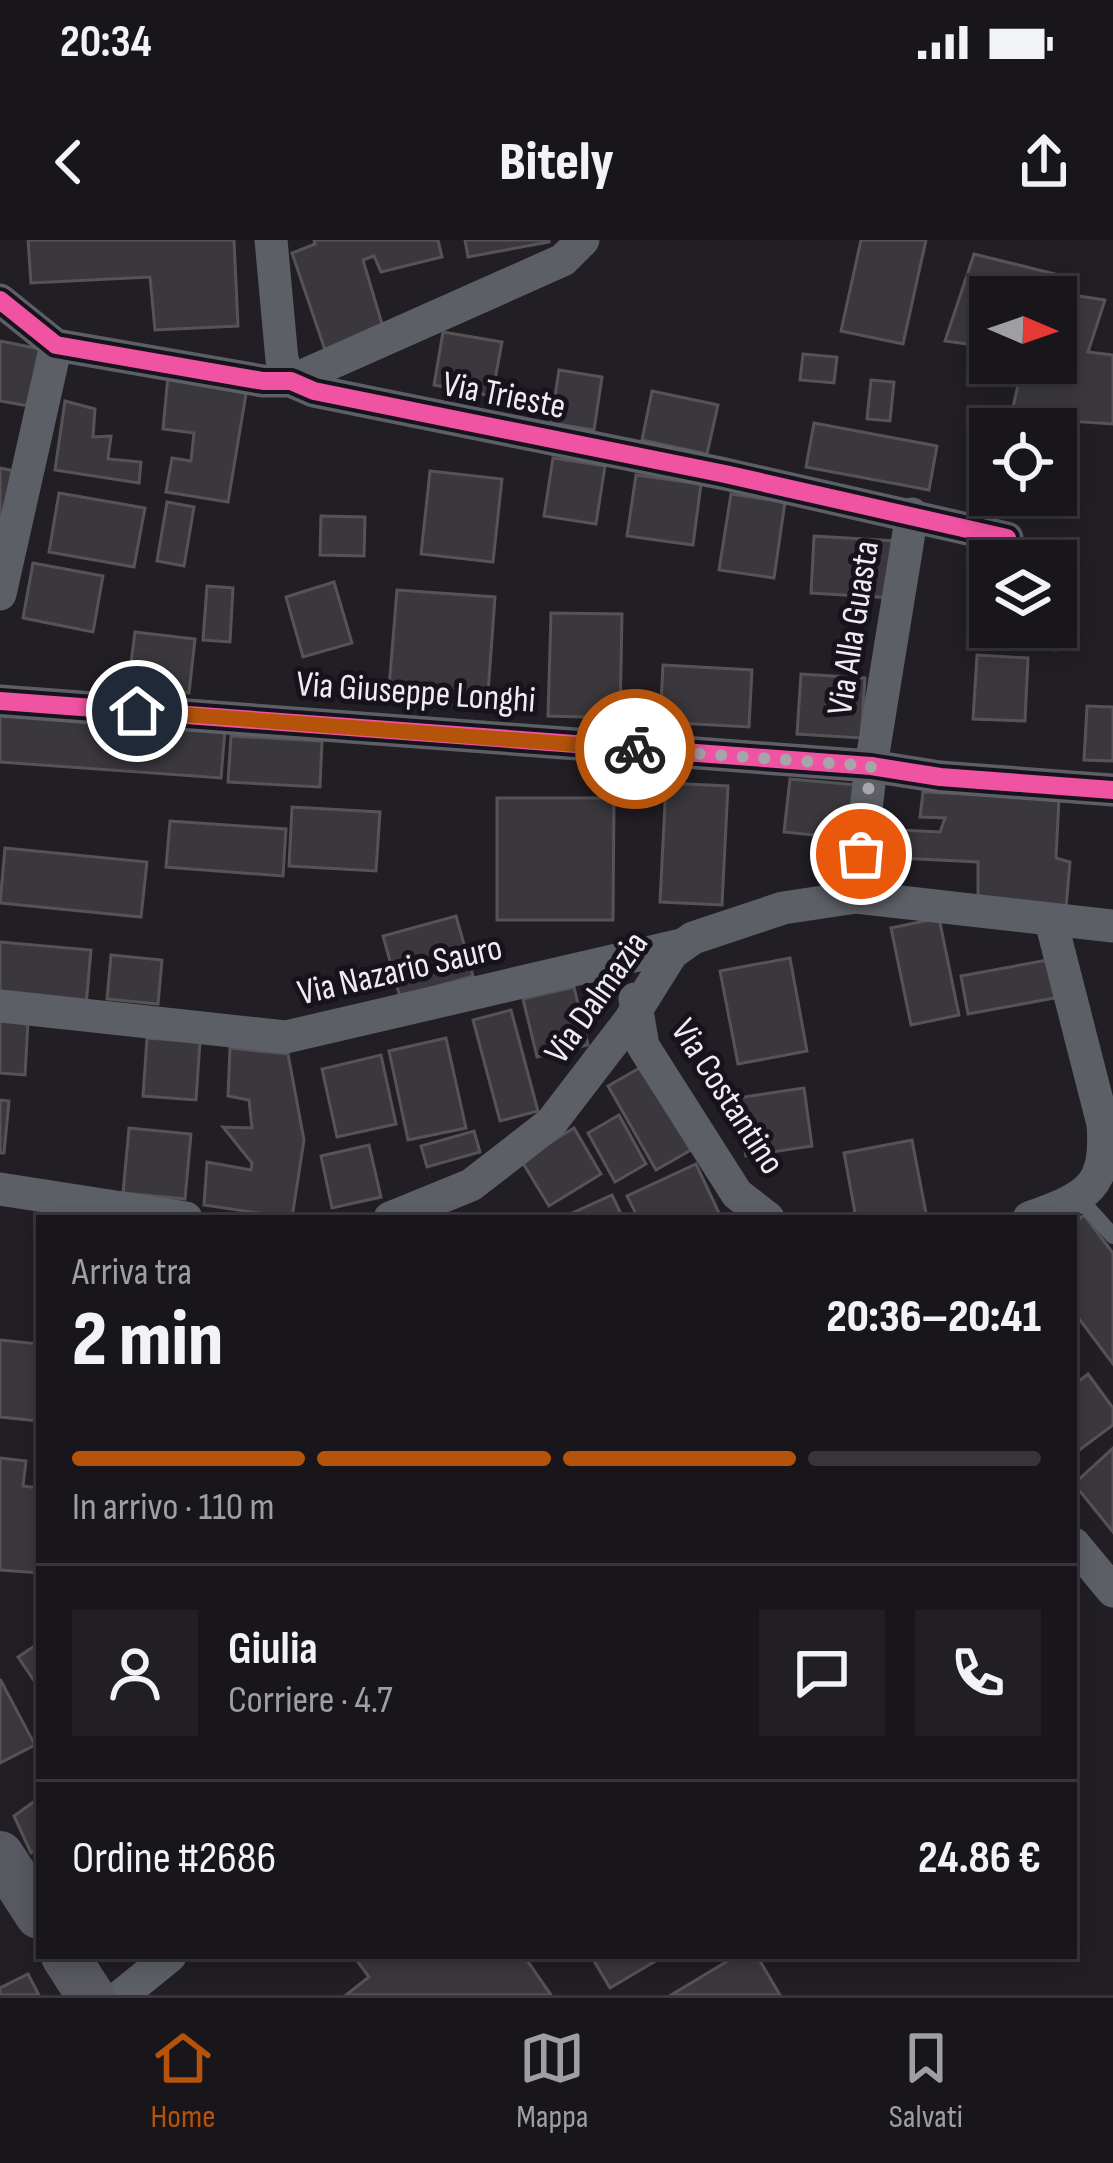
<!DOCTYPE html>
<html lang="it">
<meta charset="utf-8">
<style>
:root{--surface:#19161b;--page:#221f24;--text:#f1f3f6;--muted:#9f9fa3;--line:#37353a;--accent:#b45309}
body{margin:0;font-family:"Sofia Sans Condensed",sans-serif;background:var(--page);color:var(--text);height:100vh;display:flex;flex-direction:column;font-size:45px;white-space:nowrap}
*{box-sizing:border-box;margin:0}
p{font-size:39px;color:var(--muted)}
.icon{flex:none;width:66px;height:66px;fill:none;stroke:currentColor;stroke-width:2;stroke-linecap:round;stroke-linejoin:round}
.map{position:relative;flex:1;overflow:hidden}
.sheet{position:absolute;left:36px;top:975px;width:1041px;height:744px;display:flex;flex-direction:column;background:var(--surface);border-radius:0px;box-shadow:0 6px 18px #0003,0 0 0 3px var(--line)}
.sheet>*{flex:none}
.needle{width:78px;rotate:92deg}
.tools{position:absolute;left:969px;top:36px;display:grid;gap:24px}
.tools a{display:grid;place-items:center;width:108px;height:108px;border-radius:0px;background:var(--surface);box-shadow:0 6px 18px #0003,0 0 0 3px var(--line);font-size:60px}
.pin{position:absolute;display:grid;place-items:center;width:102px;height:102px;color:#fff;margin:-51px;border:6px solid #fff;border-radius:50%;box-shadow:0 3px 12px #0007}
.courier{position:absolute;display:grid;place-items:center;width:120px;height:120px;margin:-60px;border:9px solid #b45309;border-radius:50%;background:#fff;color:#222;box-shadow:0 3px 15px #0007}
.head em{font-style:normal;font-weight:800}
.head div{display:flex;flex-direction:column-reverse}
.head{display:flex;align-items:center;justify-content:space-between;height:204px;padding:0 36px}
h1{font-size:78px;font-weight:800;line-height:90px}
.bar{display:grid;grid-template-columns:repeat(4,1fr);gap:18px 12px;align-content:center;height:144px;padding:0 36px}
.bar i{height:15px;border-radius:9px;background:var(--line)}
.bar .on{background:var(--accent)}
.bar p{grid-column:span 4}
.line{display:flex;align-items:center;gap:30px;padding:0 36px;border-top:3px solid var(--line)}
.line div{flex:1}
.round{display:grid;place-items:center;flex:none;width:126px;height:126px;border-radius:0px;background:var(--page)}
.status{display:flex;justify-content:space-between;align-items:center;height:84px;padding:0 60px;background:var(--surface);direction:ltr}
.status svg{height:33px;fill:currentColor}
header{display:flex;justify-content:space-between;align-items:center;height:156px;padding:0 36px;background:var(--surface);font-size:54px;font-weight:800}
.dock{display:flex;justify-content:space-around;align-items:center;height:168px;border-top:3px solid var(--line);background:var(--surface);font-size:33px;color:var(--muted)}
.dock a{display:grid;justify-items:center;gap:6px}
.dock .on{color:var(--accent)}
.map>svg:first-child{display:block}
.building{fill:#3b383d;stroke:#565357;stroke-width:3}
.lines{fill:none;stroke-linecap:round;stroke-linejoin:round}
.lane{stroke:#5d5f67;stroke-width:16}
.street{stroke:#5d5f67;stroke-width:33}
.secondary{stroke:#575860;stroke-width:48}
.cycleway-casing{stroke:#17131d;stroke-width:26}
.cycleway{stroke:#f153a3;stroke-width:18}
.done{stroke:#a7a4ab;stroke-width:12;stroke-dasharray:0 21.6}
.route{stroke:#b45309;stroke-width:15}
.labels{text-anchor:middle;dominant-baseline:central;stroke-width:10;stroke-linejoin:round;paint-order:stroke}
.street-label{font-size:36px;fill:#efecf3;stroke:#17131d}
</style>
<div class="status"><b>20:34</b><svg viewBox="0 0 49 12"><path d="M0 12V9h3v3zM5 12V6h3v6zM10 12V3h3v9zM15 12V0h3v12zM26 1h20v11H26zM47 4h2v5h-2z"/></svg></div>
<header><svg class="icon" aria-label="back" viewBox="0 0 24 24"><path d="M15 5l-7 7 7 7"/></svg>Bitely<svg class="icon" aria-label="share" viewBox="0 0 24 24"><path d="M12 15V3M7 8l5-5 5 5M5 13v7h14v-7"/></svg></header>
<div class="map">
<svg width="1113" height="1755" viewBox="0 0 1113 1755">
<rect width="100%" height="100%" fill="#211e24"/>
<g class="building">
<path d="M28 0H234L238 86 155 90 150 37 31 43Z"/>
<path d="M314 0H438L442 17 381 32 374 16 363 20 382 84 325 110 292 13 315 4Z"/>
<path d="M465 0H549V2L468 17Z"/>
<path d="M861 0H926L903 104 841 91Z"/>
<path d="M974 14 1055 34 1046 51 1105 60 1088 112 1113 115V184L1070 181 1056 249V189H1008L1023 123H1056V57H990V107L945 101Z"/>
<path d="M443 92 502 102 492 156 434 145Z"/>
<path d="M0 101 40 109 29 166 0 161Z"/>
<path d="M803 114 837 117 834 143 800 140Z"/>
<path d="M559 130 602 137 594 190 551 183Z"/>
<path d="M168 136 247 148 228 262 166 252 172 218 191 221 194 193 163 189Z"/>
<path d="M871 140 894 142 890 181 867 179Z"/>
<path d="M652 151 718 165 707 214 642 200Z"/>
<path d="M65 161 95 169 93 197 111 196 108 219 141 222 139 243 55 230Z"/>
<path d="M814 183 937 206 929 250 806 227Z"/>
<path d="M553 218 605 226 596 284 544 276Z"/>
<path d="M0 228 19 232 0 334Z"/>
<path d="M430 231 502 239 493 322 421 314Z"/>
<path d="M636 235 701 244 693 305 627 296Z"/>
<path d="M59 253 145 268 134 327 49 312Z"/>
<path d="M731 254 785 262 774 338 719 330Z"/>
<path d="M993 255H1055L1052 270Z"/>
<path d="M167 262 194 267 184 326 157 321Z"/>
<path d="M321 276 365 277 364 316 320 315Z"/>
<path d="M814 296 896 301 893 358 811 353Z"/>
<path d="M33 323 103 336 93 392 23 378Z"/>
<path d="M1056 335 1060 336 1056 410 989 406 991 387H1056Z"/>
<path d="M334 342 352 403 303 417 286 357Z"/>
<path d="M207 346 233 348 230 402 203 400Z"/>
<path d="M397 350 495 357 487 467 388 460Z"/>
<path d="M551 373 622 374 620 478 548 476Z"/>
<path d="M135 392 195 399 189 453 128 446Z"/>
<path d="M977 415 1028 418 1025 481 973 479Z"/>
<path d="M663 425 752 430 749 487 660 482Z"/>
<path d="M801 434 865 438 861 498 797 494Z"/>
<path d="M1087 466 1113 467V521L1084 520Z"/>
<path d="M0 473 225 490 221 538 0 522Z"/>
<path d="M231 496 322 501 320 547 228 542Z"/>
<path d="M790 539 858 545 852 599 784 592Z"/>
<path d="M666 543 728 546 722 665 660 662Z"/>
<path d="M923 552 1059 558 1056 618 1070 622 1066 668 978 658V622L899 618 901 590 940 592 945 578 920 577Z"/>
<path d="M497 558H614L613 680H497Z"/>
<path d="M292 567 380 572 376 631 289 626Z"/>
<path d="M170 581 286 589 283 636 166 627Z"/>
<path d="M5 608 147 622 141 677 0 663Z"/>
<path d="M456 676 473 736 400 757 383 696Z"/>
<path d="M939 678 959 775 911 785 891 688Z"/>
<path d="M0 702 91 710 86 766 0 758Z"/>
<path d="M111 715 162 720 158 764 107 759Z"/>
<path d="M790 718 807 811 738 824 720 731Z"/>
<path d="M1053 719 1060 757 968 774 961 736Z"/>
<path d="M574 747 588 805 537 817 523 759Z"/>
<path d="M511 770 538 871 500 881 473 780Z"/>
<path d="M0 780 28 782 25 835 0 833Z"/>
<path d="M147 798 200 802 196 860 143 856Z"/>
<path d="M446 798 466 888 408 900 389 811Z"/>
<path d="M230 808 288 814 304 900 292 978 204 965 207 922 251 930 252 923 223 887 252 888 249 860 228 856Z"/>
<path d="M381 815 396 884 337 897 322 829Z"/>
<path d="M643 826 691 910 656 930 608 846Z"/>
<path d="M804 848 812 906 746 916 737 858Z"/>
<path d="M0 860 9 861 4 913H0Z"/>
<path d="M619 875 646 924 615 942 588 893Z"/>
<path d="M129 888 191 894 185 959 123 953Z"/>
<path d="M574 888 601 934 549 966 521 920Z"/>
<path d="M474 891 480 912 427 927 421 906Z"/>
<path d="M912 900 926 973 898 978H856L844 913Z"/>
<path d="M369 905 381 957 332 968 321 916Z"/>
<path d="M696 924 720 975 713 978H638L627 956Z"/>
<path d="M612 955 623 978H561Z"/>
<path d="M1084 975 1113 1013V1124L1074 1072V983Z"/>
<path d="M0 1100 39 1104V1181L0 1177Z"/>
<path d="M1088 1134 1113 1168V1185L1074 1214V1145Z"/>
<path d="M1113 1208V1292L1074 1244Z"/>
<path d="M0 1218 26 1221 23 1246 39 1248V1333L0 1330Z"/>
<path d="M39 1403V1448L18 1417Z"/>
<path d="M0 1439 35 1505 0 1523Z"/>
<path d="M39 1558V1607L31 1613 14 1576Z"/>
<path d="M358 1716H524L551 1755H346L369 1737 355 1718Z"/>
<path d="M591 1716H664L610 1748Z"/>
<path d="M736 1716H757L780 1755H671Z"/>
<path d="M28 1734 39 1755H0V1748Z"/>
</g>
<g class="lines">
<path class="lane" d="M1079 958 1113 996"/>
<g class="street">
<path d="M271 0 282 120 291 141 563 20 583 0"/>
<path d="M0 60 56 105 263 141H291L314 151 725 234 1007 298"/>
<path d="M0 354 56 105"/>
<path d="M0 461 871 526 940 537 1113 550"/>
<path d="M856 657 871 526 912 274"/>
<path d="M635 759 643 806 737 954 768 978"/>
<path d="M0 766 286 797 681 705"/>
<path d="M0 949 186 978"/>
<path d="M390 978 471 945 551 883 630 780 672 713 693 698 783 668 856 657 1113 686"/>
<path d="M1029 978C1085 957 1108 950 1103 884L1051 681"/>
<path d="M1074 1304 1113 1351"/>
<path d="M122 1755 170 1716"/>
</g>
<g class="secondary">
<path d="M0 1615 39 1675"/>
<path d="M65 1716 90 1755"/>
</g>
<defs>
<g id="cycleway">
<path d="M0 60 56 105 263 141H291L314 151 725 234 1007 298"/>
<path d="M0 461 871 526 940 537 1113 550"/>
</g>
</defs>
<use href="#cycleway" class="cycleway-casing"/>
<use href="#cycleway" class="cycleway"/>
</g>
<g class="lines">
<path class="done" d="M635 509 871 526 861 614"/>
<path class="route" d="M137 471 635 509"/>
</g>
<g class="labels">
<g class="street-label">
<text transform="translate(504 156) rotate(11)">Via Trieste</text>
<text transform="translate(854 388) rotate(-81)">Via Alla Guasta</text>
<text transform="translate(416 453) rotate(4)">Via Giuseppe Longhi</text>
<text transform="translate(400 731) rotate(-13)">Via Nazario Sauro</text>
<text transform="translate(597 758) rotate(-55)">Via Dalmazia</text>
<text transform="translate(727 857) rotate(57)">Via Costantino</text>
</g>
</g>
</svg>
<div class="tools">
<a><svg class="needle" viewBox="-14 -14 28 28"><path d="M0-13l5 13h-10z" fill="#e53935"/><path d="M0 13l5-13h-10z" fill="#9f9fa3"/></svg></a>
<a><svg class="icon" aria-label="locate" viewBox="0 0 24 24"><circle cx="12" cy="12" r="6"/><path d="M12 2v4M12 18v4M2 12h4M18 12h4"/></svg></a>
<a><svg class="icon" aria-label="layers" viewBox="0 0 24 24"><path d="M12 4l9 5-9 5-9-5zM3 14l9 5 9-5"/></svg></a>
</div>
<div class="pin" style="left:861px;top:614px;background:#ea580c"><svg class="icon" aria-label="bag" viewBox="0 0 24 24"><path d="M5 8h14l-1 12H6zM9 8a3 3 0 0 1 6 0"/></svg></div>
<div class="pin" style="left:137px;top:471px;background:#1f2937"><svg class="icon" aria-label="home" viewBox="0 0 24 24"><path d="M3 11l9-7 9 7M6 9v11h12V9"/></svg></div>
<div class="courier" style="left:635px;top:509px"><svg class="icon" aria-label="bike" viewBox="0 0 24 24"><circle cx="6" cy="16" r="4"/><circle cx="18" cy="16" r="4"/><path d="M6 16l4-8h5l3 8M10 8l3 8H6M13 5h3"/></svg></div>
<section class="sheet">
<div class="head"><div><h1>2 min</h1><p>Arriva tra</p></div><em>20:36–20:41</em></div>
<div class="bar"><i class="on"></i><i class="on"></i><i class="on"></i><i></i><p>In arrivo · 110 m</p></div>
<div class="line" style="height:216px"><a class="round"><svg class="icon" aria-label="person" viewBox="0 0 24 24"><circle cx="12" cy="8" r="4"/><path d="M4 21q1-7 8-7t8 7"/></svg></a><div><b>Giulia</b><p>Corriere · 4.7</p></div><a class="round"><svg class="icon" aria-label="chat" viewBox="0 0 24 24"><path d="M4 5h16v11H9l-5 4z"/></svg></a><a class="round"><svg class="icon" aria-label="phone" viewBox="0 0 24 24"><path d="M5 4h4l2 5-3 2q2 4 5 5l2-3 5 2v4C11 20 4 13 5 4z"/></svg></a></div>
<div class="line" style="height:156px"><div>Ordine #2686</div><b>24.86 €</b></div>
</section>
</div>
<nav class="dock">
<a class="on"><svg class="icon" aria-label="home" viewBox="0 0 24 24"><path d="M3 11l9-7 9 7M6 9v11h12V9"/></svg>Home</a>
<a><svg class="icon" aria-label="map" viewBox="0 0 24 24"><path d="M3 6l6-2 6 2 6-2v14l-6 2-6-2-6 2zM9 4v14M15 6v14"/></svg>Mappa</a>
<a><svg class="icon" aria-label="saved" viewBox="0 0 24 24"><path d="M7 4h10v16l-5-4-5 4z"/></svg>Salvati</a>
</nav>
